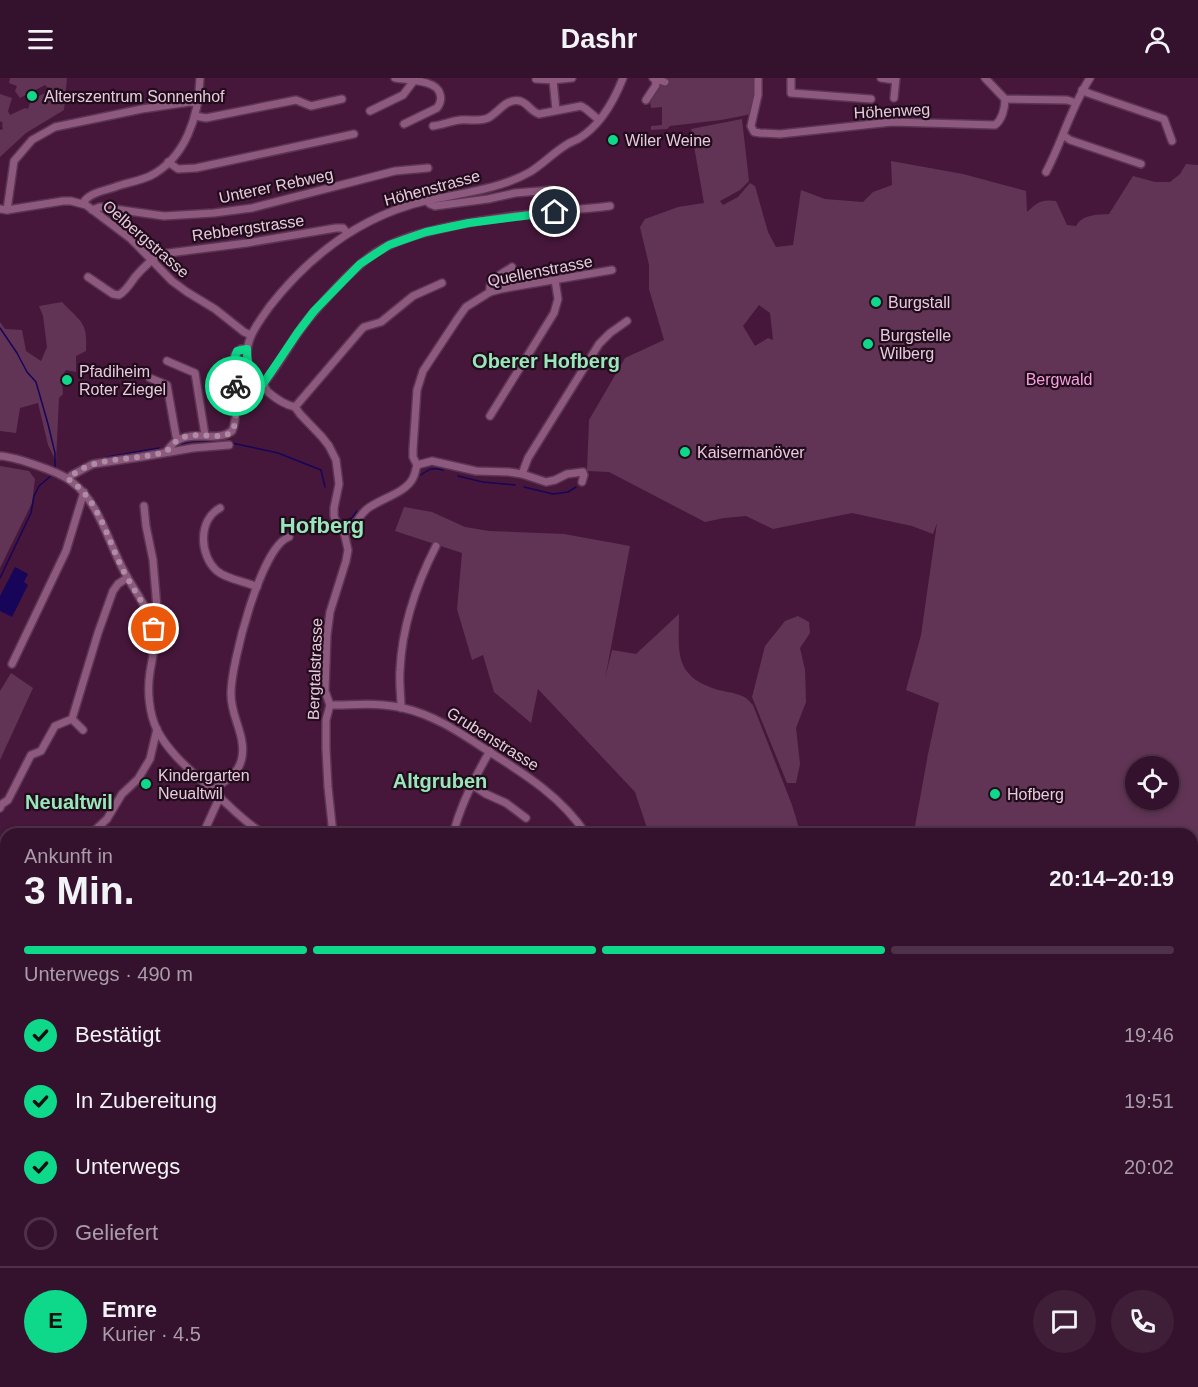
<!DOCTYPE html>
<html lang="de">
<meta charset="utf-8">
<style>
:root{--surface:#34112c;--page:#3f1f38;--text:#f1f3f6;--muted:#a99da9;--line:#4e3148;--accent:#0ed98a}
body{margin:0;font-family:Arial,sans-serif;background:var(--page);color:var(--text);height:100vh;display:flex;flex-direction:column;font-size:22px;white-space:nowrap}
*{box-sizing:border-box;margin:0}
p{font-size:20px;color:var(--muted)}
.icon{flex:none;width:33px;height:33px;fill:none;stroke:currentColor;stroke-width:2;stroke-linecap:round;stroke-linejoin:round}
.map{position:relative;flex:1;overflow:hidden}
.drawer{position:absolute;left:0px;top:750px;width:1198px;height:560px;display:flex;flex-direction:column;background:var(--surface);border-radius:18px 18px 0 0;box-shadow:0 3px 9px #0003,0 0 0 2px var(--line)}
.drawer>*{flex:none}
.tools{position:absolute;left:1125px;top:678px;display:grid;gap:12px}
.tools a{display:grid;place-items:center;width:54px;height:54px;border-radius:50%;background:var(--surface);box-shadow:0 3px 9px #0003,0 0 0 2px var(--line);font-size:30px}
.pin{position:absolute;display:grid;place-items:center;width:51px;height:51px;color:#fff;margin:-26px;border:3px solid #fff;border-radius:50%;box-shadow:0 2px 6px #0007}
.courier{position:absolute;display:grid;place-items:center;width:60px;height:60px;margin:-30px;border:4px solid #0ed98a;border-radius:50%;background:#fff;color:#222;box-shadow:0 2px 8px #0007}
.headline em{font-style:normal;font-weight:700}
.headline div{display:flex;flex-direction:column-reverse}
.headline{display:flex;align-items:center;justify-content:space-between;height:102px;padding:0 24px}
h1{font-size:39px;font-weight:700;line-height:45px}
.bar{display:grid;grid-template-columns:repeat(4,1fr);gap:9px 6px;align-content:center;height:72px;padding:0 24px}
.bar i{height:8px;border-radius:4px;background:var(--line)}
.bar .current{background:var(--accent)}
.bar p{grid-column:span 4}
.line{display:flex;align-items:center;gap:15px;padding:0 24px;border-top:2px solid var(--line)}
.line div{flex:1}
.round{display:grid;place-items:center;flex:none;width:63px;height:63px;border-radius:32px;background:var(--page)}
ol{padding:0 24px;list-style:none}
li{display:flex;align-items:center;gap:18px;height:66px}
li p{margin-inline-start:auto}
li .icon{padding:6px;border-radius:50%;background:var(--accent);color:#111;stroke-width:4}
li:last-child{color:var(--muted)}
li i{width:33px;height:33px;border:3px solid var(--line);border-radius:50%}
header{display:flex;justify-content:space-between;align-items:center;height:78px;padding:0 24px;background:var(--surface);font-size:27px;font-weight:700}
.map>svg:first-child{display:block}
.green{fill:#613455;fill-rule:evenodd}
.water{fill:#160558}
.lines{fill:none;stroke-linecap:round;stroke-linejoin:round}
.stream{stroke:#160558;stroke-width:1.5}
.minor-casing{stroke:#5b3552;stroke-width:10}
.secondary-casing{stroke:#5b3552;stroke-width:12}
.minor{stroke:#8d597e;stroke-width:7}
.secondary{stroke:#ad6b7c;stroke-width:9}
.done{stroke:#af8ba5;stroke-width:6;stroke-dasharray:0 10.8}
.route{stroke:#0ed98a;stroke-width:8}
.poi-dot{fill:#0ed98a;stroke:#210c1b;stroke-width:2}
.labels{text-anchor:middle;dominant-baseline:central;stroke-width:4.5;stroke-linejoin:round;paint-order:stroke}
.poi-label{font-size:16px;fill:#e8cade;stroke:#210c1b;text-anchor:start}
.street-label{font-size:16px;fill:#e8cade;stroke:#210c1b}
.park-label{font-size:16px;fill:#f8a0df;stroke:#210c1b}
.quarter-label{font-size:20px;font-weight:bold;fill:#98e6b9;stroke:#210c1b}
.district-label{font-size:22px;font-weight:bold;fill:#98e6b9;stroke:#210c1b}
</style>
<header><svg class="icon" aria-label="menu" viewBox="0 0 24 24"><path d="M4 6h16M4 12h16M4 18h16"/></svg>Dashr<svg class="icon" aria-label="person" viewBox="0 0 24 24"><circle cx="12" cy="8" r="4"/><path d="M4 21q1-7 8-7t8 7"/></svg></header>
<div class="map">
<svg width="1198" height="1309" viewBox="0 0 1198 1309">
<rect width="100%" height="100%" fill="#46173b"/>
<g class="green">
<path d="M10 0H67L64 32 26 55 0 79V52L3 51 2 47 3 45 0 43V16L12 20 8 33 10 37 25 30 28 31 31 22 47 14 49 11 45 7 20 20 15 13 17 8 9 5Z"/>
<path d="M665 0H756V17L752 36 721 42 670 48 667 51 651 52V48L662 47V29L651 30 650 23 662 6 668 5V1Z"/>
<path d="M742 41 749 103 740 112 720 123 723 127 738 119 750 105 755 108 768 154 776 169 793 167 801 112 825 121 863 124 873 114 892 107 891 83 963 96 1026 113 1027 134C1038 124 1041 121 1056 123L1067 147 1076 148C1083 136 1096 137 1109 136L1133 98 1155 104H1170L1180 96 1186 86 1198 87V1055L1192 1053V756H810C845 753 881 754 915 748L928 676 939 625 906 612 921 557 937 445 933 456 912 448 852 435 773 451 746 438 724 440 705 444 609 394 587 393 589 342 625 280 664 262 649 211V187L640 149 645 141 678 129 704 125 691 51ZM759 227 770 235 773 262 768 260 755 268 743 248ZM1136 688H1168V722H1136Z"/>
<path d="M62 224C81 244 88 244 86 273L76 278V294L66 292 62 298 63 316 59 320 56 383 48 367 38 325 20 330 16 355 0 353V244L5 251 22 252 26 273 41 283 47 269 43 238 39 228Z"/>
<path d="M0 388 29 393 35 401 32 425 0 490Z"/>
<path d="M404 429 432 434 465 449 489 453 564 456 630 468 605 601 612 572 636 576 679 536C679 573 673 597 715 611 724 614 734 614 742 618 746 619 750 624 753 627L792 727 799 750 805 756H649L635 714 538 611 531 645 494 614 483 577 472 582 457 531 462 475 395 453Z"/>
<path d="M798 538 809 544 810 555 800 570 805 592 806 624 796 650 800 686 796 705H787L752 619 765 568 785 543Z"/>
<path d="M11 595 33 610 0 682V613Z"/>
<path d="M281 1304H335L337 1309H247L253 1306Z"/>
<path d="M539 1304H933L932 1309H883L880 1304V1309H544Z"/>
</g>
<path class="water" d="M15 489 28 496 24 504 28 507 12 539 0 533V518Z"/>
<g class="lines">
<g class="stream">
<path d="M0 250 17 275 27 294 36 304 48 346 55 375V392"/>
<path d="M232 365 278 375 321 392 325 409"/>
<path d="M174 369C189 360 207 363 224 364"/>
<path d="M107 379 159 370"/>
<path d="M421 397C429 391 433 389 443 392"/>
<path d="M458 398 483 404 515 407"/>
<path d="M524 409 553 416 568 414 576 409"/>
<path d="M340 444 352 440 357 433"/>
<path d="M0 500 31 435 34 418 39 408 53 396"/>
<path d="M15 1309 35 1306 63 1309"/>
</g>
<defs>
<g id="minor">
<path d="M395 0C408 2 437 2 440 16 442 22 440 26 437 30L404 46"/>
<path d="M653 0 665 4"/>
<path d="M758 0V17L751 48 754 54 760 55 780 56 892 44 995 47C1002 42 1005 30 1005 21"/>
<path d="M791 0V15L871 21"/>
<path d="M881 0 895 2"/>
<path d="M985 0 1005 21 1067 22 1076 25"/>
<path d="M536 1 553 2 572 0"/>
<path d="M553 2 556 32"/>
<path d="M1082 12 1088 15 1164 41 1172 63"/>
<path d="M894 20 896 0"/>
<path d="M646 22 656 7 655 1"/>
<path d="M370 33 403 17 416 0"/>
<path d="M195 38 206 40 296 22 311 28 342 21"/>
<path d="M433 48C442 47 451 43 460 42 469 41 479 44 488 40 498 35 506 20 520 23 528 25 530 33 539 36L581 28 586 31 599 42"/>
<path d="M1063 57 1070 62 1141 86"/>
<path d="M168 84 178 91 196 90 354 56"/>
<path d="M1046 94C1062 64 1071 29 1090 0"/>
<path d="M427 123 430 126 435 128 488 121 515 115 552 112"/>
<path d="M83 125C89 115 103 113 115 109 126 105 139 103 150 98 186 80 199 37 200 0"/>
<path d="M0 131 7 132 63 123H71L86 127 131 161 172 203 187 214 215 231 244 254 251 257"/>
<path d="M7 132 14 83 32 62 55 49 142 31 190 24 198 25"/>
<path d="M92 132 100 129 164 138 214 135 252 130 395 93 428 90"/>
<path d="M88 199 113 216 119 217C126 213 130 206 135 199 142 191 151 181 161 176L247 165 336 150H343L347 155"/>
<path d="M490 214C488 201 502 196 512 189"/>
<path d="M167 283 195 295 205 357"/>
<path d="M150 300 167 307 176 358 178 362"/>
<path d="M263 306C283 282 295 254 316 232 334 212 353 190 375 175 398 160 425 154 452 148 504 137 557 134 610 128"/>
<path d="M295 329 361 252 364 249 381 244 413 218 442 205"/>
<path d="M490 338 554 235 558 221 555 202"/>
<path d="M166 374C170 369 174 363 180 361 196 353 218 364 232 353 240 336 233 297 235 277L241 271H247"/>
<path d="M0 378C15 379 30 385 44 390 54 394 64 397 72 404 99 424 108 464 124 493 133 511 151 533 154 554 156 567 152 581 150 594 147 613 149 635 157 652 171 678 194 695 215 715 231 729 245 745 264 756"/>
<path d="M417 387 432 383 476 393 509 394 522 396 546 404 555 402 567 396 583 394 584 397 582 404"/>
<path d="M522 396 528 380 599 266 610 255 627 243"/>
<path d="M68 401 72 397 93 386 141 379 193 370 229 367"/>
<path d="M144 428 146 448 153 482 157 530 155 537 150 541"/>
<path d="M220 430C198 442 199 477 217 493 228 502 245 503 257 509"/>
<path d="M344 454C358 448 356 440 367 431 379 421 406 415 413 400 415 396 416 391 417 387L413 379V371L417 312 423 293 458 240 466 229 490 214 501 211 612 192"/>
<path d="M12 586 66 473 84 414"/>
<path d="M330 627C354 627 379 624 403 630 434 637 459 654 485 671 523 695 561 718 586 756"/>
<path d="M401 630C401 617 399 605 400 592 402 549 416 507 436 468"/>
<path d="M83 652 72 641 98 555 113 513 118 506 127 500"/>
<path d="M471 706 486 716 506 725 526 740"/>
<path d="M213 712C225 702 239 697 242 679 246 657 230 637 231 615 231 586 261 468 289 459"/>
<path d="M0 730 2 726 8 722 31 677 41 673 55 648 72 641"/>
<path d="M91 756 107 741 122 716 138 701 150 681 157 651"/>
<path d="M203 756 217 725 221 720"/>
<path d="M333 756 328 709 326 671V642L330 627 325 613 327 557 330 534 346 483 348 472 344 454 338 449 334 438V430L339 406 336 382 329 368 322 359 300 336 295 329C286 327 275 320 268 314 266 312 265 308 263 306 262 305 260 305 259 304 254 301 251 296 249 290 241 266 257 246 270 228 310 177 362 138 425 123 460 115 498 112 530 94 543 86 553 75 566 67 570 64 574 63 578 61 600 48 614 23 623 0"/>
<path d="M453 756C461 726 474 700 490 673"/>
<path d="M0 904 3 909 0 929"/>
<path d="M0 982 5 997H6"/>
<path d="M0 1033 6 1034"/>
<path d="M431 1304 434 1309"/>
<path d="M538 1304 544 1309"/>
<path d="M1034 1304 1037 1309"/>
<path d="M148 1309 149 1304"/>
<path d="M955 1309 956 1304"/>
</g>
<g id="secondary">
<path d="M0 1173 6 1179"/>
<path d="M112 1304V1309"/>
</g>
</defs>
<use href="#minor" class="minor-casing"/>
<use href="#secondary" class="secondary-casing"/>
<use href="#minor" class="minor"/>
<use href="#secondary" class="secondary"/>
</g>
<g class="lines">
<path class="done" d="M154 551C147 528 131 509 121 488 111 467 104 444 91 424 85 415 77 407 68 401 90 379 123 383 151 377 155 376 161 376 164 374 170 372 173 365 178 362 181 359 187 358 191 358 202 355 223 362 231 354 239 346 235 319 235 308"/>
<path class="route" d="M235 308C234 297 232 284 237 273L247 271C247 285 249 299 263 306L298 254 314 233 360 186 389 167 426 154 469 145 555 134"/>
</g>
<g class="poi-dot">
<circle cx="32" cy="18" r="6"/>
<circle cx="613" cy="62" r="6"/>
<circle cx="876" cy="224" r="6"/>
<circle cx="868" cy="266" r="6"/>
<circle cx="67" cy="302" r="6"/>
<circle cx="685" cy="374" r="6"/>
<circle cx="146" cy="706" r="6"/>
<circle cx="995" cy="716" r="6"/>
</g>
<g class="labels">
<g class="poi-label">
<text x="44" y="18">Alterszentrum Sonnenhof</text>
<text x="625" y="62">Wiler Weine</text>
<text x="888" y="224">Burgstall</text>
<text x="880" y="257">Burgstelle<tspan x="880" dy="18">Wilberg</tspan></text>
<text x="79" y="293">Pfadiheim<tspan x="79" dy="18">Roter Ziegel</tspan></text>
<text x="697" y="374">Kaisermanöver</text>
<text x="158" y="697">Kindergarten<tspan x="158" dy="18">Neualtwil</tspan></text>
<text x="1007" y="716">Hofberg</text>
</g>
<g class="street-label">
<text transform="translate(892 33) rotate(-3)">Höhenweg</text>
<text transform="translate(276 108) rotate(-12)">Unterer Rebweg</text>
<text transform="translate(432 110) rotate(-15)">Höhenstrasse</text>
<text transform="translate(248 150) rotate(-8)">Rebbergstrasse</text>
<text transform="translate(146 161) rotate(41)">Oelbergstrasse</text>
<text transform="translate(540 193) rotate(-11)">Quellenstrasse</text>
<text transform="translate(315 591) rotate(-88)">Bergtalstrasse</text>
<text transform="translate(493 661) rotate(32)">Grubenstrasse</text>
</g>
<g class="park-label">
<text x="1059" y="301">Bergwald</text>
</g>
<g class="quarter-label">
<text x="546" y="283">Oberer Hofberg</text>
<text x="440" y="703">Altgruben</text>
<text x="69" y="724">Neualtwil</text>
</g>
<g class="district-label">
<text x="322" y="447">Hofberg</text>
</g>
</g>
</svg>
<div class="tools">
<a><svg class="icon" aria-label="locate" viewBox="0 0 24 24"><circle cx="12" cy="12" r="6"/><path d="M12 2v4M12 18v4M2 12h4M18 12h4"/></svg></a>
</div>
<div class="pin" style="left:154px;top:551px;background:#ea580c"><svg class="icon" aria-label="bag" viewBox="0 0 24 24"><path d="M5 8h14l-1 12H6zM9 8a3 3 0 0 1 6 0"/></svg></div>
<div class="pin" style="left:555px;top:134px;background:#1f2937"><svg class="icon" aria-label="home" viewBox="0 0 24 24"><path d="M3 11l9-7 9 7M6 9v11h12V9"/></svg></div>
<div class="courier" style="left:235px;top:308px"><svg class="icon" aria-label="bike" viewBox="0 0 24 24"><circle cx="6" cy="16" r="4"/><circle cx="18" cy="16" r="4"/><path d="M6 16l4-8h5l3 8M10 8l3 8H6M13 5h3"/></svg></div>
<section class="drawer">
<div class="headline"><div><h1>3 Min.</h1><p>Ankunft in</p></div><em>20:14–20:19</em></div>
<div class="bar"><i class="current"></i><i class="current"></i><i class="current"></i><i></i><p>Unterwegs · 490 m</p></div>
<ol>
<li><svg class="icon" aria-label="check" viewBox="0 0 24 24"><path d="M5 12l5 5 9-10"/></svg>Bestätigt<p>19:46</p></li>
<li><svg class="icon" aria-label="check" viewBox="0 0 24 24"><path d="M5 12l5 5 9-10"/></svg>In Zubereitung<p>19:51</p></li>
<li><svg class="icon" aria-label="check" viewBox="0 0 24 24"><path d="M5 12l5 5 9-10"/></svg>Unterwegs<p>20:02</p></li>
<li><i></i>Geliefert</li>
</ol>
<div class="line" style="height:108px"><b class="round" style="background:var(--accent);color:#111">E</b><div><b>Emre</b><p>Kurier · 4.5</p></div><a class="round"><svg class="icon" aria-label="chat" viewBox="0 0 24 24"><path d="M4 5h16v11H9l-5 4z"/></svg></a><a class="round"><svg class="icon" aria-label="phone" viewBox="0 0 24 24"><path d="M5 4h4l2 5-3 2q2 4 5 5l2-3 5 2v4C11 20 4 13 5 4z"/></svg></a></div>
</section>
</div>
